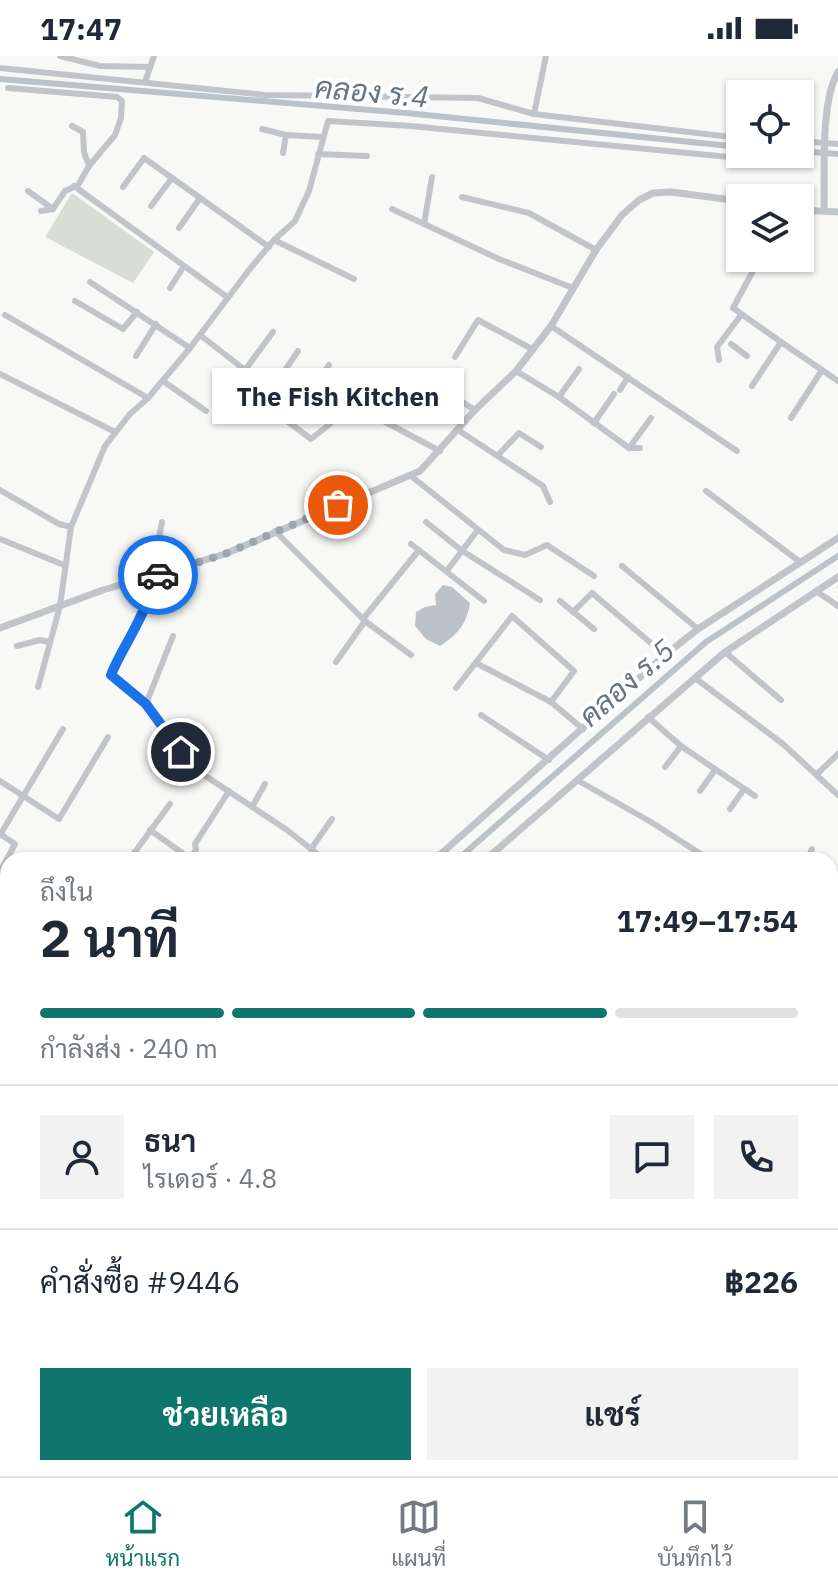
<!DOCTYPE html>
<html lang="th">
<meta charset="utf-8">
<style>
:root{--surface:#fff;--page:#f2f2f3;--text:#1f2937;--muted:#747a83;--line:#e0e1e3;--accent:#0f766e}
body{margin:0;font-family:"IBM Plex Sans",Sarabun,sans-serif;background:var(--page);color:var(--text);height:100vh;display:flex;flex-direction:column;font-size:30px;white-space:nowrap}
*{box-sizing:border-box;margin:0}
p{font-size:26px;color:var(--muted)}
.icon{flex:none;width:44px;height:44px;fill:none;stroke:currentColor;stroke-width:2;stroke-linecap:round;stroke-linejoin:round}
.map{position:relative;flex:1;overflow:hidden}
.side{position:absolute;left:0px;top:796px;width:838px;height:624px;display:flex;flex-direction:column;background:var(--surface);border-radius:24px 24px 0 0;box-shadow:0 2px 6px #0004}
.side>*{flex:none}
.buttons{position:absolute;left:726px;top:24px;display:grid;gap:16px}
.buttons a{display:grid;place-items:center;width:88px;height:88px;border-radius:0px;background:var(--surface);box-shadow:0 2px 6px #0004;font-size:40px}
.pin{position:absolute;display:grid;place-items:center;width:68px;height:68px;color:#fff;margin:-34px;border:4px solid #fff;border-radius:50%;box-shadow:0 2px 8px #0007}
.courier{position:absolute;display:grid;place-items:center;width:80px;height:80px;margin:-40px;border:6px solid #1a73e8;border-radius:50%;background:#fff;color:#222;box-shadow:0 2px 10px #0007}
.bubble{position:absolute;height:56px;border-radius:0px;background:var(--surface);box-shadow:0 2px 6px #0004;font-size:26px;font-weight:700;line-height:56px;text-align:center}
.summary em{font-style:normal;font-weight:700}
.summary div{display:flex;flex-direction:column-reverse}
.summary{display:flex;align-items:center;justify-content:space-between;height:136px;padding:0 40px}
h1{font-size:52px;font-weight:700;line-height:60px}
.bar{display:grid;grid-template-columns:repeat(4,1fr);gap:12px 8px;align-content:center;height:96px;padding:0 40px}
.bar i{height:10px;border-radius:6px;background:var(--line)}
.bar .current{background:var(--accent)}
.bar p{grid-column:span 4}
.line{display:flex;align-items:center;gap:20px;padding:0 40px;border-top:2px solid var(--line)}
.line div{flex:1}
.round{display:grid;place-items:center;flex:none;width:84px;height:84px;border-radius:0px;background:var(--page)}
.action{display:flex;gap:16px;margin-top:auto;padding:16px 40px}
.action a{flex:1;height:92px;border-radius:0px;background:var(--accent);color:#fff;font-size:32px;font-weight:700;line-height:92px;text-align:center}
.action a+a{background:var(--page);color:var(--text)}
.status{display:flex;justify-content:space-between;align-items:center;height:56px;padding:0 40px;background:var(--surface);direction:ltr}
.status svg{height:22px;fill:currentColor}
.tab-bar{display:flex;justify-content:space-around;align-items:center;height:112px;border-top:2px solid var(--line);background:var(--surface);font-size:22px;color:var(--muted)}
.tab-bar a{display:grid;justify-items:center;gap:4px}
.tab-bar .current{color:var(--accent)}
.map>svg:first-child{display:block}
.green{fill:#d8ddd6}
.water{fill:#bbc2c8}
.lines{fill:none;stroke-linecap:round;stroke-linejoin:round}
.canal{stroke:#bbc2c8;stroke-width:6}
.minor{stroke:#c1c4c8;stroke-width:6}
.tertiary{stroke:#c1c4c8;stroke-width:7}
.done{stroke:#9ca4ac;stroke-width:8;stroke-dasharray:0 14.4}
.route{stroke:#1a73e8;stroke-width:10}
.labels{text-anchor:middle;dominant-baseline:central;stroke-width:8;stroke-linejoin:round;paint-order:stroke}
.water-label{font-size:30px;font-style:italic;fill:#67757f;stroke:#fff}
</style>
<div class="status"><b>17:47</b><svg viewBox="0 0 49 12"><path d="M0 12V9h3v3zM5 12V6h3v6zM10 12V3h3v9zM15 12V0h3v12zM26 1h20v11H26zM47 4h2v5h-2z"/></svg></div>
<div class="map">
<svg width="838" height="1420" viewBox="0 0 838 1420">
<rect width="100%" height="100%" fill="#f8f9f7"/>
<path class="green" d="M72 137 154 196 133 227 45 181Z"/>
<path class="water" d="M443 529 452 531 470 547C467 568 457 579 440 590L426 583 415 570 416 556 425 551 436 549 435 538Z"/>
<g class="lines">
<g class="canal">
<path d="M0 23 406 57 740 91"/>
<path d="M800 95 838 98"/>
<path d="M457 804 706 586 838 500"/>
</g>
<g class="minor">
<path d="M60 0 100 10 150 11"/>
<path d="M0 12 265 39 478 42 534 58 740 82"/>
<path d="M145 26 154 0"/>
<path d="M8 32 117 41 122 45 121 62 115 79 89 110 78 129 65 135 53 153 41 155"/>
<path d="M534 58 546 0"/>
<path d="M72 70 83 76 84 96 89 110"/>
<path d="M262 73 286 79 322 81"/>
<path d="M800 85 838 88"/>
<path d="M283 97 286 79"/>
<path d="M318 98 367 100"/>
<path d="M74 130 227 241"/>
<path d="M123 131 144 102 269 191"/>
<path d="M28 135 53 153"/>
<path d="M462 141 529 157 596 194"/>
<path d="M151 150 172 122"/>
<path d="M392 153 499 203 573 232"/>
<path d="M424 168 432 121"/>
<path d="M179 172 200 142"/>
<path d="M274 184 354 223"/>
<path d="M760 202 733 252 781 286"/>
<path d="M90 226 190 292"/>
<path d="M170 232 184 210"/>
<path d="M75 245 123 273 137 256"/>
<path d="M5 259 148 342"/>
<path d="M551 270 737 395"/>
<path d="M200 279 245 314 236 326 311 383 330 368 346 344"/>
<path d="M731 288 747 300"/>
<path d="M136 300 156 268"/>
<path d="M455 301 478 264 532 293"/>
<path d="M719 304 717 291 741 259"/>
<path d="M245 314 273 276"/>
<path d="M516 315 559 341 629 392H640"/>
<path d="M0 318 115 376"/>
<path d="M163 325 206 355"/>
<path d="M752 330 781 286 838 325"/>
<path d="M440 332 475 354"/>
<path d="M620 334 628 321"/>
<path d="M559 341 579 313"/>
<path d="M263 347 298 295"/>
<path d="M374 360 440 395"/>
<path d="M791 362 822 314"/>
<path d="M288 366 329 309"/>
<path d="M594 367 614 338"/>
<path d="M458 374 543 430 550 446"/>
<path d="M629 392 651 362"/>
<path d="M499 398 519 377 541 391"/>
<path d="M411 420 504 494 525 499 547 489 594 520"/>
<path d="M0 434 59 468 71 471"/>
<path d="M706 435 800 506"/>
<path d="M162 466 151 521 152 530 111 619 146 648 189 709 287 774 325 804"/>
<path d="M426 466 461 494 540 544"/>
<path d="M275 475 365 565 411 599"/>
<path d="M0 483 64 509"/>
<path d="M411 488 484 545"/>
<path d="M622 510 698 573"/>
<path d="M449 512 477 475"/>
<path d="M816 535 838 550"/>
<path d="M560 545 594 573"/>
<path d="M573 556 592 537 665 599"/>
<path d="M363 563 419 494"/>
<path d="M17 590 40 584 49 586"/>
<path d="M725 596 781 644"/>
<path d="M336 606 365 565"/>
<path d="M476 607 551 646 583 673"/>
<path d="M695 622 783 688 838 739"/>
<path d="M38 631 60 550 71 471 105 390 130 358 148 342 190 292 249 214 274 184 295 165 309 135 328 65 411 70 729 101 732 82"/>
<path d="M456 632 512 560 574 615 551 646"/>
<path d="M146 648 173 580"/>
<path d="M481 659 549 704"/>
<path d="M648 661 681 690 755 740"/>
<path d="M665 711 681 690"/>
<path d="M817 718 838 698"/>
<path d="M577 724 651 766 710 804"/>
<path d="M0 725 59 763 108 681"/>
<path d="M700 735 715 714"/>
<path d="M252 751 265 728"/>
<path d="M730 753 744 733"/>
<path d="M150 774 192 804"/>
<path d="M0 778 15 788 0 816"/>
<path d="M0 779 63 673"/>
<path d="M311 793 332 763"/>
<path d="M190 803 196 794 195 788 229 735"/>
<path d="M129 804 170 748"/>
<path d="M807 804 812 793"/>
<path d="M838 840 832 848 838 860"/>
<path d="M830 906 838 912"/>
<path d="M0 917 8 908"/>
<path d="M0 926 8 932"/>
<path d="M0 961 8 945"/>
<path d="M0 1098 8 1085"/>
<path d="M830 1100 838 1084"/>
<path d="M838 1120 835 1125 838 1128"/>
<path d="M0 1143 8 1149"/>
<path d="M830 1156 838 1146"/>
<path d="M830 1196 838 1203"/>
<path d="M0 1203 8 1209"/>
<path d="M0 1276 8 1282"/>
<path d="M830 1299 838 1287"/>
<path d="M830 1333 838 1339"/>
<path d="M0 1375 8 1382"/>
<path d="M830 1391 838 1378"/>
<path d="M0 1397 8 1388"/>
<path d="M45 1412 56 1420"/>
<path d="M196 1412 208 1420"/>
<path d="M261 1412 271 1420"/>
<path d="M276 1412 286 1420"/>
<path d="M723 1412 733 1420"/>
<path d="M31 1420 37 1412"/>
<path d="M249 1420 255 1412"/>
<path d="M313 1420 317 1412"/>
<path d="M404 1420 407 1412"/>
<path d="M472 1420 479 1412"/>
<path d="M528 1420 534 1412"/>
<path d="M687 1420 693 1412"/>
<path d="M750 1420 755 1412"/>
<path d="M811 1420 816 1412"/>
</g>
<g class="tertiary">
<path d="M800 154 838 156"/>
<path d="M824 154C825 118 820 46 838 16"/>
<path d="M0 572 103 534 225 498 420 415 475 354 516 315 551 270 596 194 622 159 639 144 653 137 671 136 740 145"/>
<path d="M434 804 665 599 698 573 838 482"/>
<path d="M485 804 725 596 838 521"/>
<path d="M0 1015 8 1020"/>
<path d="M603 1412 613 1420"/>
<path d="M237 1420 242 1412"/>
</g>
</g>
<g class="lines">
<path class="done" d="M158 519 225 498 338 449"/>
<path class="route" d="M158 519 151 521C154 549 121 592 111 619L146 648 181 696"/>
</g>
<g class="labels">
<g class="water-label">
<text transform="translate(372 35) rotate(5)">คลอง ร.4</text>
<text transform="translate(626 626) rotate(-41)">คลอง ร.5</text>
</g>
</g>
</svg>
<div class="buttons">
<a><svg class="icon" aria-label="locate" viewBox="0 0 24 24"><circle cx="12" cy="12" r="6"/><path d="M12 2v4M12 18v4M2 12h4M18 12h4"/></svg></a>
<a><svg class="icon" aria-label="layers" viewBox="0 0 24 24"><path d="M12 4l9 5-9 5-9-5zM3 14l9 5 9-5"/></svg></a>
</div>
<div class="pin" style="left:338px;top:449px;background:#ea580c"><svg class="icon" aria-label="bag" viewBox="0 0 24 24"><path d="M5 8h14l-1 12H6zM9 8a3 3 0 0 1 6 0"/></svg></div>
<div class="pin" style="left:181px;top:696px;background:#1f2937"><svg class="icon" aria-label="home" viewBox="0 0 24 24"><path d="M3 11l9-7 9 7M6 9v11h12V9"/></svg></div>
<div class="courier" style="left:158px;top:519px"><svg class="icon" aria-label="car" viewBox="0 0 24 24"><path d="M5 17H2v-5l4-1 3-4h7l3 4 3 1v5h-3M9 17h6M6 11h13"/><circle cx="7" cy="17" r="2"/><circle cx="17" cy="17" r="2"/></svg></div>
<div class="bubble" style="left:212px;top:312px;width:252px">The Fish Kitchen</div>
<section class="side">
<div class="summary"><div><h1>2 นาที</h1><p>ถึงใน</p></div><em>17:49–17:54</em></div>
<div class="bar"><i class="current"></i><i class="current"></i><i class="current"></i><i></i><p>กำลังส่ง · 240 m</p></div>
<div class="line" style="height:144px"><a class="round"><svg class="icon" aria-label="person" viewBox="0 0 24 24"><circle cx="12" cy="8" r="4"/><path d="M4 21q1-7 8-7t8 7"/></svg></a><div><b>ธนา</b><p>ไรเดอร์ · 4.8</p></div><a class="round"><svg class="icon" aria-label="chat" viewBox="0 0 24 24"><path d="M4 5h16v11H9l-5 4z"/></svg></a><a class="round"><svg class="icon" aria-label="phone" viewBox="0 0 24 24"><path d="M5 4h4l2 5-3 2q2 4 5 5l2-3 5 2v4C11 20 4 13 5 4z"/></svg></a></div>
<div class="line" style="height:104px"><div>คำสั่งซื้อ #9446</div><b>฿226</b></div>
<div class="action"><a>ช่วยเหลือ</a><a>แชร์</a></div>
</section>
</div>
<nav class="tab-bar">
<a class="current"><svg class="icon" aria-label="home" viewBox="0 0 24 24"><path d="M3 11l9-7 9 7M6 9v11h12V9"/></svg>หน้าแรก</a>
<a><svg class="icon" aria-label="map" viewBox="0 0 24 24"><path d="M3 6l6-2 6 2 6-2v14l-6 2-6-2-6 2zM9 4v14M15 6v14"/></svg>แผนที่</a>
<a><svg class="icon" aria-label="saved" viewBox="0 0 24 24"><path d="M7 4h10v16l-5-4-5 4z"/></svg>บันทึกไว้</a>
</nav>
